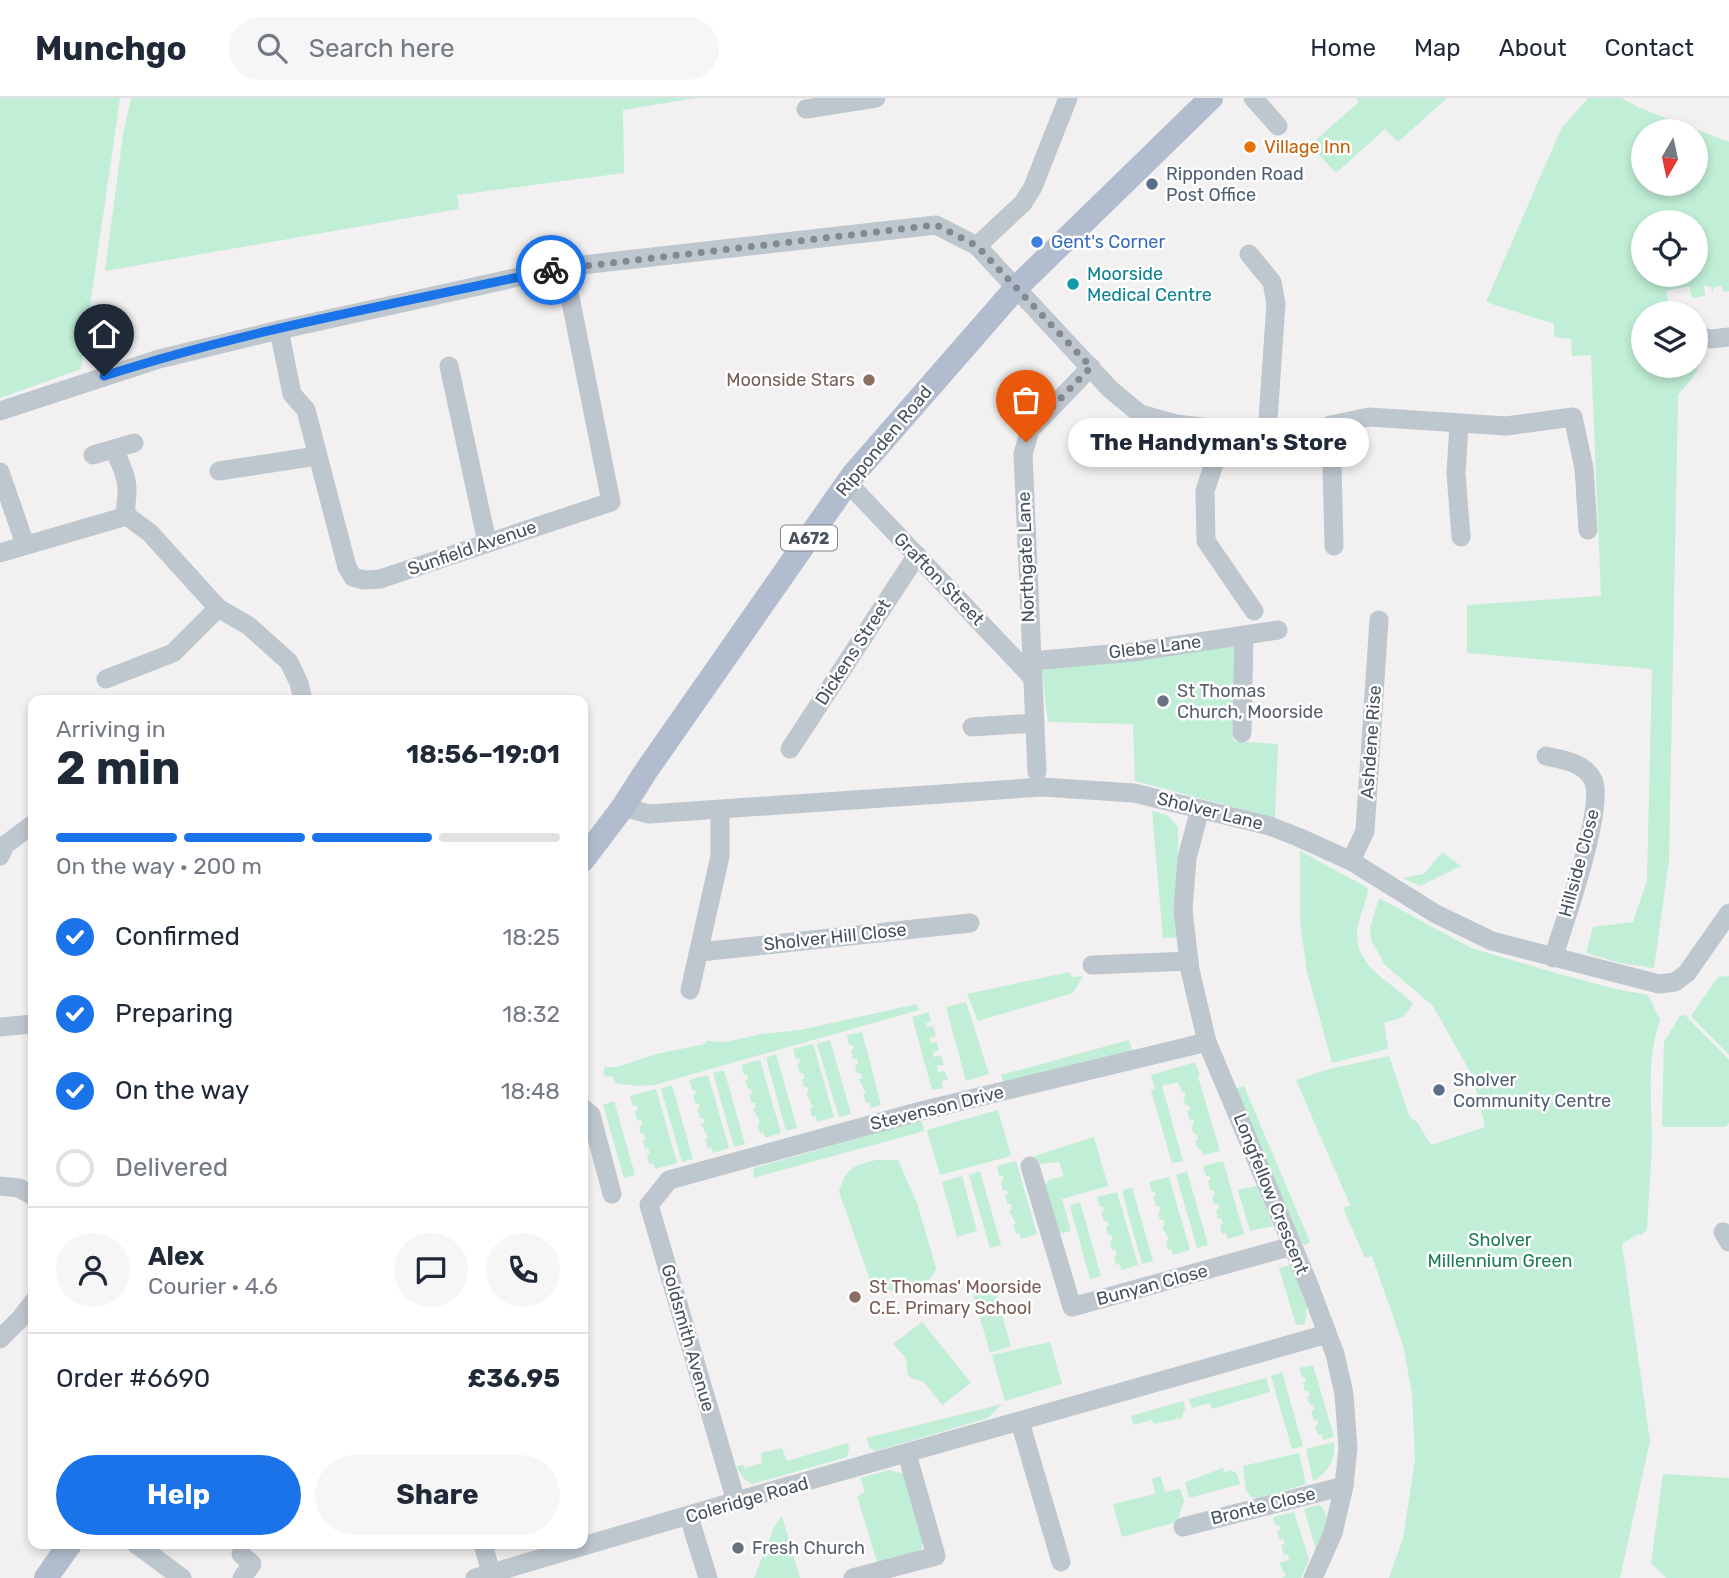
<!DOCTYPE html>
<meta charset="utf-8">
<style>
:root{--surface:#fff;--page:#f6f6f7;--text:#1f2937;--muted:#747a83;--line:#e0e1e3;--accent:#1a73e8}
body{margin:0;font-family:Rubik,sans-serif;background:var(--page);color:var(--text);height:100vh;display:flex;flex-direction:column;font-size:26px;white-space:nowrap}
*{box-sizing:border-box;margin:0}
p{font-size:23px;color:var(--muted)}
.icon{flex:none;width:38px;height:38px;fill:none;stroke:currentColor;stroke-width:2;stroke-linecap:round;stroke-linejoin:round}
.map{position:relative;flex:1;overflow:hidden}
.details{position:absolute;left:28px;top:597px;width:560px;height:854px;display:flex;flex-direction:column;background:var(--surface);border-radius:14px;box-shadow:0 4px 10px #0003}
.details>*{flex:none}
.needle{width:46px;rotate:189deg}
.buttons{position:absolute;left:1631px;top:21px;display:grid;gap:14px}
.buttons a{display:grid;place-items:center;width:77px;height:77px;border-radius:50%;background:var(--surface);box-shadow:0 4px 10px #0003;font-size:35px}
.pin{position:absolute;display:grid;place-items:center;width:60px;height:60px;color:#fff;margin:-72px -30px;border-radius:50% 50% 50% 0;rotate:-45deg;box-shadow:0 0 7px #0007}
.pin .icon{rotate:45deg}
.courier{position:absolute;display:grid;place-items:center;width:70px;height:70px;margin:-35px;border:5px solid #1a73e8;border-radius:50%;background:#fff;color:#222;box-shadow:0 2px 9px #0007}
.bubble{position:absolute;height:49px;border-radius:24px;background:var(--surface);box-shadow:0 4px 10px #0003;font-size:23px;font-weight:700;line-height:49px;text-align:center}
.headline em{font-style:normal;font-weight:700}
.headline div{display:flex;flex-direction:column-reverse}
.headline{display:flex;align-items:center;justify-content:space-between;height:119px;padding:0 28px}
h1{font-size:46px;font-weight:700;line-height:52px}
.bar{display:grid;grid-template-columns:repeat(4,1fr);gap:10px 7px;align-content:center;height:84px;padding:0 28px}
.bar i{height:9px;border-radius:5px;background:var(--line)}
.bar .on{background:var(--accent)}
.bar p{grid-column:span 4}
.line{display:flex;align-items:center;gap:18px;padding:0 28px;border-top:2px solid var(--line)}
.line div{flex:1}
.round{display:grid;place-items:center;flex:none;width:74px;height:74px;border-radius:37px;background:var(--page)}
ol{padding:0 28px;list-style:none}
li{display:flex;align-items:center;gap:21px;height:77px}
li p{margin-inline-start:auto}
li .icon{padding:7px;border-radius:50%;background:var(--accent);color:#fff;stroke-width:4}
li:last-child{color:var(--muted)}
li i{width:38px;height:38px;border:4px solid var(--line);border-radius:50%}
.primary-button{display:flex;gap:14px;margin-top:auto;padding:14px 28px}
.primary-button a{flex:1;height:80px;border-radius:42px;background:var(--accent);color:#fff;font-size:28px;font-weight:700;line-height:80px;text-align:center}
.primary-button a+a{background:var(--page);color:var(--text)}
header{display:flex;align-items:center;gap:42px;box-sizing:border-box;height:98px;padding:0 35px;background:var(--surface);border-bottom:2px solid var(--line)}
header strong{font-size:33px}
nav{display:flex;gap:38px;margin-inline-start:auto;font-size:24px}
.search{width:490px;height:63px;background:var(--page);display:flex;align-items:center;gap:18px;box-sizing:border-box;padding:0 24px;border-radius:38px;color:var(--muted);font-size:26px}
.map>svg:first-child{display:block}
.green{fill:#c0eed6;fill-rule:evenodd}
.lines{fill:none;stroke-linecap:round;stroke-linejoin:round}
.minor{stroke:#bec6ce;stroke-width:19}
.major{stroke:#b1bdce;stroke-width:24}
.done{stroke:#848990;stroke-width:7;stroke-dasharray:0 12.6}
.route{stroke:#1a73e8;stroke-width:9}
.food-dot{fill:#e8710a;stroke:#fff;stroke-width:2.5}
.service-dot{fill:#5c6f8a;stroke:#fff;stroke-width:2.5}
.shop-dot{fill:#3f7fe0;stroke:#fff;stroke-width:2.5}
.culture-dot{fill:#0f9aa8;stroke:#fff;stroke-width:2.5}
.education-dot{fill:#8d6e63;stroke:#fff;stroke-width:2.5}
.worship-dot{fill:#6b7280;stroke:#fff;stroke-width:2.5}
.labels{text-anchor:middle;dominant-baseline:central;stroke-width:5;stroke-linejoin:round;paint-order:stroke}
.shield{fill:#fff;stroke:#7f868e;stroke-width:2}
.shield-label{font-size:16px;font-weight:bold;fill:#48525d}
.food-label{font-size:18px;fill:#c56008;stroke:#fff;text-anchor:start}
.service-label{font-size:18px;fill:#4e5e75;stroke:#fff;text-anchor:start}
.shop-label{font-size:18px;fill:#366cbe;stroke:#fff;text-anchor:start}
.culture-label{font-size:18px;fill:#0d838f;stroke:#fff;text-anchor:start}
.education-label{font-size:18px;fill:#785e54;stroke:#fff;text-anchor:end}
.street-label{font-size:18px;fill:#48525d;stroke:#fff}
.worship-label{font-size:18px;fill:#5b616d;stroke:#fff;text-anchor:start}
.park-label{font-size:18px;fill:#1a7d54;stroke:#fff}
</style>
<header>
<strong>Munchgo</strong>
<div class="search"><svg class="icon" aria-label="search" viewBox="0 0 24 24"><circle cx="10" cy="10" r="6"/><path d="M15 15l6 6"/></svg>Search here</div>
<nav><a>Home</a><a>Map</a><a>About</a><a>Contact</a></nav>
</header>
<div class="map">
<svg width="1729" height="1480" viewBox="0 0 1729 1480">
<rect width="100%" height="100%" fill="#f2f0f0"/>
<g class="green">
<path d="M0 0H120L81 271 0 300Z"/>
<path d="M131 0H696L623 12 624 75 457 97 459 111 105 173 123 37Z"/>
<path d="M1356 0H1447L1398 44 1385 31 1336 75 1310 47 1359 4Z"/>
<path d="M1588 0H1621L1640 10 1729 44V193L1723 194 1721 187 1713 190V196L1711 189 1704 187 1705 198 1692 200 1689 188 1666 193 1669 209 1661 212V215H1643V268H1696V249C1708 267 1689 283 1678 297L1669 763 1654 870 1620 865 1586 855 1593 829 1633 824 1647 783 1652 571 1467 555V507L1601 498 1591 257 1572 258 1571 241 1554 239V226L1486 204 1561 31ZM1643 33H1696V86H1643ZM1696 124V177H1643V124Z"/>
<path d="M1238 545 1233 643 1278 646 1275 720 1135 683 1133 626 1048 624 1041 568Z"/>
<path d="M1152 713 1167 717 1178 729 1177 840H1163Z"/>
<path d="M1300 753 1368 790C1367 807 1356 822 1357 839 1359 872 1394 885 1413 906L1403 919 1384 925 1388 951 1332 965 1307 874 1300 823Z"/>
<path d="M1442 754 1461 768 1420 788 1403 780 1424 776Z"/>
<path d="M1379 800 1471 850 1556 875 1615 891 1648 897 1660 922C1647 959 1651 996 1652 1034 1652 1067 1648 1100 1647 1132L1641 1137 1638 1136 1622 1146 1650 1343 1620 1480H1389L1403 1440 1415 1362 1412 1295 1403 1247 1372 1158 1365 1160 1343 1110 1350 1107 1296 982 1329 971 1389 958 1410 1020 1417 1024 1431 1047 1485 1029 1473 979 1433 908 1385 867 1371 842 1370 830Z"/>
<path d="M1069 874 1071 879 1083 878 1073 895 978 923 967 896Z"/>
<path d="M1729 878V957L1691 918 1718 879Z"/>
<path d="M966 904 989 976 966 983 946 909Z"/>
<path d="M917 906 919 912 654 987 637 988 614 985V979L605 978 603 975 605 969H617L656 956 705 946 706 943 726 944 761 936 800 932Z"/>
<path d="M929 914 931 924 926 925 927 929 933 928 936 938 929 940 931 945 937 944 939 952 933 954 934 959 941 958 944 967 937 968 938 974 945 973 948 982 941 983 943 990 932 992 912 919Z"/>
<path d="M1685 917 1729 962V1025L1725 1029H1664L1662 1027 1664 944 1680 918Z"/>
<path d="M862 934 881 1007 871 1010 869 1004 866 1005 863 996 866 995 859 981 862 980 861 975H857L855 967 858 966 857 961H853L851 952 854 951 853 947H849L847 937Z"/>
<path d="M830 942 851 1016 839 1019 817 946Z"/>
<path d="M1129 942 1133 956 1004 985 1001 977Z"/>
<path d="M813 946 834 1019 817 1024 816 1018 812 1019 810 1010 813 1009 806 995 809 994 807 989H804L802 981 805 980 803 975H800L797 966 800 965 799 961H796L793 951Z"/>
<path d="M776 956 797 1030 786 1033 766 960Z"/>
<path d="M760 962 781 1035 765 1040 763 1034 760 1035 758 1026 760 1024 753 1011 756 1010 755 1005H752L749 997 752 995 751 991H748L745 982 748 981 747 976 744 977 741 967Z"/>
<path d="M1192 965H1195L1200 977 1198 979 1220 1053 1203 1057 1201 1051H1198L1195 1043 1198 1041 1197 1036H1194L1191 1028 1194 1026 1193 1021 1190 1022 1187 1013 1190 1012 1189 1007 1186 1008 1183 999 1186 998 1185 994H1182L1178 984 1162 988 1183 1063 1172 1065 1151 992 1155 991 1151 977Z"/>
<path d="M724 972 745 1046 734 1049 713 975Z"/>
<path d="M708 977 729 1050 713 1055 711 1049 708 1050 705 1041 708 1040 701 1026 705 1025 703 1020H700L697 1012 700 1010 699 1005 696 1006 693 997 696 996 695 992H692L689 982Z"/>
<path d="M672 987 693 1061 682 1064 661 991Z"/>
<path d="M1244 988 1310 1144 1305 1147 1302 1145 1235 991Z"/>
<path d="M656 991 677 1065 655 1071 653 1065 649 1066 647 1057 650 1056 648 1050 645 1051 643 1042 646 1041 644 1036H641L639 1028 642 1027 641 1022H637L635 1013 638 1012 637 1008H633L630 998Z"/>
<path d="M614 1003 635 1077 624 1080 603 1007Z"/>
<path d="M998 1012 1011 1058 940 1077 927 1032Z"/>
<path d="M922 1022 924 1033 753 1080 754 1070Z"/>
<path d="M1094 1039 1108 1088 1062 1101 1071 1133 1059 1136 1045 1088 1048 1082 1064 1078 1059 1064 1040 1066 1034 1058Z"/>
<path d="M876 1062H898L917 1105 936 1170C924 1199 896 1196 872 1187L839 1094C846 1069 853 1068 876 1062Z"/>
<path d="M1016 1063 1037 1136 1021 1141 1019 1135 1016 1136 1013 1127 1016 1126 1009 1112 1012 1111 1011 1106H1007L1005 1098 1008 1096 1007 1092H1003L1001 1083 1004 1082 1003 1078H999L997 1068Z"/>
<path d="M1223 1063 1244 1136 1228 1141 1226 1135 1222 1136 1220 1127 1223 1126 1221 1120 1218 1121 1216 1112 1219 1111 1218 1106H1214L1212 1098 1215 1097 1214 1092H1210L1208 1083 1211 1081 1209 1078H1206L1203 1068Z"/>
<path d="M980 1073 1001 1147 990 1150 969 1077Z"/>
<path d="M1187 1073 1208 1147 1197 1150 1176 1077Z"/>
<path d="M962 1078 977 1133 957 1139 942 1084Z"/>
<path d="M1169 1079 1190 1152 1173 1157 1171 1151 1168 1152 1166 1143 1169 1142 1162 1128 1165 1127 1163 1122H1160L1158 1114 1161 1113 1159 1108H1156L1153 1099 1156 1098 1155 1093 1152 1094 1149 1084Z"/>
<path d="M1257 1088 1273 1128 1250 1133 1238 1092Z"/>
<path d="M1132 1089 1153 1163 1142 1166 1122 1093Z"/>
<path d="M1117 1094 1138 1167 1121 1172 1120 1166 1116 1167 1114 1158 1117 1157 1115 1151 1112 1152 1110 1143 1113 1142 1111 1137H1108L1106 1129 1109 1127 1107 1123H1104L1101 1114 1104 1113 1103 1109H1100L1097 1099Z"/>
<path d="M1080 1104 1101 1178 1090 1181 1070 1108Z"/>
<path d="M1292 1167 1307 1208 1305 1226 1296 1227 1279 1170Z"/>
<path d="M992 1185 1011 1248 990 1255 972 1191Z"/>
<path d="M922 1224 971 1285 942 1307 924 1284 911 1280 908 1277 906 1260 893 1246Z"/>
<path d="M1050 1244 1062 1286 1005 1303 992 1257Z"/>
<path d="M1313 1267 1334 1339 1323 1342 1321 1336 1318 1337 1315 1328 1318 1327 1317 1321 1314 1322 1311 1313 1314 1312 1313 1307H1310L1307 1299 1310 1298 1309 1293H1305L1303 1284 1306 1283 1305 1279H1302L1299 1270Z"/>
<path d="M1282 1274 1303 1348 1292 1351 1271 1278Z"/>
<path d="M1266 1280 1270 1294 1212 1311 1210 1305 1192 1310 1189 1301Z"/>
<path d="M1183 1303 1186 1313 1183 1314 1182 1320 1154 1326 1152 1322 1133 1327 1131 1318Z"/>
<path d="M1002 1306 988 1320 876 1353 870 1350 866 1340Z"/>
<path d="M1334 1344C1336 1362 1328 1374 1313 1383L1306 1351Z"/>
<path d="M848 1345 849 1351 847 1359 752 1386 743 1380 736 1368 744 1367 745 1370 762 1365 761 1355 782 1350 787 1363Z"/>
<path d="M1299 1355 1306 1386 1260 1400 1251 1399 1246 1392 1243 1368Z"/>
<path d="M1223 1370 1224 1374 1231 1372 1237 1376 1240 1386 1189 1400 1185 1384Z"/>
<path d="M889 1372 905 1376 924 1436 921 1453 878 1467 857 1398 865 1394 860 1380Z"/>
<path d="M1663 1376 1729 1380V1480H1666L1651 1465Z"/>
<path d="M1161 1378 1165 1394 1180 1391 1184 1403 1177 1424 1122 1439 1113 1406 1155 1396 1152 1381Z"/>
<path d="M1318 1407 1322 1409 1328 1421 1318 1458 1304 1411Z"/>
<path d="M1294 1414 1309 1461 1301 1480H1282L1286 1478 1279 1465 1289 1462 1288 1456 1284 1457 1281 1447 1285 1446 1283 1441 1280 1442 1277 1434 1281 1432 1279 1427 1276 1428 1273 1419Z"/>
<path d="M782 1418 800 1480H754L774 1429Z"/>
</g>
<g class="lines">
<g class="minor">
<path d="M1253 0 1278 28"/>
<path d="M806 11 876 0"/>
<path d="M977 148 1023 105 1033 89 1068 0"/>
<path d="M1249 156 1272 184 1276 206 1268 321 1273 336"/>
<path d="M279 232 292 296 306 312 347 469 353 479 364 482 380 481 611 404 564 169"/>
<path d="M1696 238 1711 241 1729 239"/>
<path d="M449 268 487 444"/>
<path d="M0 313 159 261 279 232 564 169 936 127 977 148 1110 291 1140 316 1176 326 1211 330 1224 335 1293 336 1312 334 1331 327 1369 319 1506 328 1573 319 1584 370 1588 432"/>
<path d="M1459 326 1456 375 1461 439"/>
<path d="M1331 327 1334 448"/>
<path d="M1224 335 1205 393 1206 443 1254 513"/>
<path d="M114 351C120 365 128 380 127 395 127 404 124 409 127 418"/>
<path d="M93 357 134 345"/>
<path d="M219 373 317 358"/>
<path d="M0 374 25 446"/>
<path d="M848 385 1031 578"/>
<path d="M0 455 127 418 150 435 218 510 249 528 289 564 299 585 303 602"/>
<path d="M1031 563 1133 554 1278 532"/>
<path d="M106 581 173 555 218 510"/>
<path d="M972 629 1035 625"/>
<path d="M1242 635 1244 537"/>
<path d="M790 651 917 457"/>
<path d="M1546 658C1563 662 1584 664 1593 682 1606 707 1563 829 1553 860"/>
<path d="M1037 674 1023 356 1030 332 1091 269"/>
<path d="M623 709 649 716 1042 689 1134 695 1270 728 1298 739 1351 763 1436 816 1492 843 1659 886 1675 884 1687 875 1729 815"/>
<path d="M1200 711 1187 760 1183 812 1190 872 1207 944 1309 1187 1335 1256 1344 1296 1348 1350 1344 1388 1333 1435 1313 1480"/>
<path d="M0 758 5 747 33 726"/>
<path d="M1351 763 1365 733 1379 522"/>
<path d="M700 854 970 825"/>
<path d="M1092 867 1189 863"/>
<path d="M690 892 720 758V712"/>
<path d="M0 929 33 926"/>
<path d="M583 1010 591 1017 612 1096"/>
<path d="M1030 1068 1072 1209 1292 1148"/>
<path d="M0 1088 19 1090 33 1098"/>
<path d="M1723 1134 1729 1144"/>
<path d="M0 1241 20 1221 33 1204"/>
<path d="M1020 1324 1061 1464"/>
<path d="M736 1403 649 1107 669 1082 921 1013 1207 944"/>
<path d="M689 1419 708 1480"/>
<path d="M1183 1429 1344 1388"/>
<path d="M136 1446 182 1480"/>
<path d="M483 1446 491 1475"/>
<path d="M241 1456 252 1466 242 1480"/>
<path d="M475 1480 736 1403 1327 1236"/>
<path d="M853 1480 936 1458 907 1356"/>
</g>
<g class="major">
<path d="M583 762 623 709 646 673 852 378 1017 189 1211 0"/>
<path d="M46 1480 70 1446"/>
</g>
</g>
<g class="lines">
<path class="done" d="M551 172 936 127 977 148 1091 269 1030 332 1026 344"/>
<path class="route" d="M104 278C249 231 402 205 551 172"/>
</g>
<circle class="food-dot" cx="1250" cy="49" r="7"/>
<g class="service-dot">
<circle cx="1152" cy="86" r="7"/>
<circle cx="1439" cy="992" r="7"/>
</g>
<circle class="shop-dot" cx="1037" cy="144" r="7"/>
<circle class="culture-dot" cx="1073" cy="186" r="7"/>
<g class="education-dot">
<circle cx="869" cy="282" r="7"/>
<circle cx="855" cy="1199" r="7"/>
</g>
<g class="worship-dot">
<circle cx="1163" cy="603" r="7"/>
<circle cx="738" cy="1450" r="7"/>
</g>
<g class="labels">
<rect class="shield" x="781" y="427.5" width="56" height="25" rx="5"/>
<g class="shield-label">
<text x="809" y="440">A672</text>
</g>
<g class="food-label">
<text x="1264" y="49">Village Inn</text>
</g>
<g class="service-label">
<text x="1166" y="76">Ripponden Road<tspan x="1166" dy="21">Post Office</tspan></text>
<text x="1453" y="982">Sholver<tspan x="1453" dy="21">Community Centre</tspan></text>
</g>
<g class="shop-label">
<text x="1051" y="144">Gent's Corner</text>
</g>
<g class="culture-label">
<text x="1087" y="176">Moorside<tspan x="1087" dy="21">Medical Centre</tspan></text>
</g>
<g class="education-label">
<text x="855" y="282">Moonside Stars</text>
<text x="869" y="1189" text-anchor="start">St Thomas' Moorside<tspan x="869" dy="21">C.E. Primary School</tspan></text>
</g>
<g class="street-label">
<text transform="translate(884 343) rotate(-50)">Ripponden Road</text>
<text transform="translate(472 450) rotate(-19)">Sunfield Avenue</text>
<text transform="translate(1026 459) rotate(-92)">Northgate Lane</text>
<text transform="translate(939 481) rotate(46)">Grafton Street</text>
<text transform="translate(1155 549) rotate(-7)">Glebe Lane</text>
<text transform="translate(853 554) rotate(-57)">Dickens Street</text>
<text transform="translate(1371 644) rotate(-86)">Ashdene Rise</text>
<text transform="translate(1210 713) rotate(14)">Sholver Lane</text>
<text transform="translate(1579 765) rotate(-75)">Hillside Close</text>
<text transform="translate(835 839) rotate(-6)">Sholver Hill Close</text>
<text transform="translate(937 1010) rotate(-14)">Stevenson Drive</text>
<text transform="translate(1271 1096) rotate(68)">Longfellow Crescent</text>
<text transform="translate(1152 1187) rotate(-15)">Bunyan Close</text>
<text transform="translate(688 1240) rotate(74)">Goldsmith Avenue</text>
<text transform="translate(747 1402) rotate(-16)">Coleridge Road</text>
<text transform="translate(1263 1408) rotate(-14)">Bronte Close</text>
</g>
<g class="worship-label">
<text x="1177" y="593">St Thomas<tspan x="1177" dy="21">Church, Moorside</tspan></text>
<text x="752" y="1450">Fresh Church</text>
</g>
<g class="park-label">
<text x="1500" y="1142">Sholver<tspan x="1500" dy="21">Millennium Green</tspan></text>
</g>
</g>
</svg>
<div class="buttons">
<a><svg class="needle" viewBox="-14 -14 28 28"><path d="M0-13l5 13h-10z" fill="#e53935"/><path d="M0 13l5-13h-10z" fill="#747a83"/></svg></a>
<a><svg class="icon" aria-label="locate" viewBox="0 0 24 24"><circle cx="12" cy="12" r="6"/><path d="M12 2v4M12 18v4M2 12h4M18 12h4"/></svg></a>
<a><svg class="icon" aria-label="layers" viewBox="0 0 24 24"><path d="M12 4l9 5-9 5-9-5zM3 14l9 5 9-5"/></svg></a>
</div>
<div class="pin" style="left:1026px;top:344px;background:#ea580c"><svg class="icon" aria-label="bag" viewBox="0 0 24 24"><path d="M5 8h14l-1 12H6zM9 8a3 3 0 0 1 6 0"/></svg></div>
<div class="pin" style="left:104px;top:278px;background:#1f2937"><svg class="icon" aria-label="home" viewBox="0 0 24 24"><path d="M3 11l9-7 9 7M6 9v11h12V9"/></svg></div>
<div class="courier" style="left:551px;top:172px"><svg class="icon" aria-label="bike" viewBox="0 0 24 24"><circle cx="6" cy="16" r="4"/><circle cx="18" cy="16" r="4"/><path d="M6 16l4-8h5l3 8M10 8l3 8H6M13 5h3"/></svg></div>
<div class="bubble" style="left:1068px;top:320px;width:301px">The Handyman's Store</div>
<section class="details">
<div class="headline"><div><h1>2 min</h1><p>Arriving in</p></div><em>18:56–19:01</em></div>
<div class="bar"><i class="on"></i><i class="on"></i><i class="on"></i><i></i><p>On the way · 200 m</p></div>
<ol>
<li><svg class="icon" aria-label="check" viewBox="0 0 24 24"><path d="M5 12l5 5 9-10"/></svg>Confirmed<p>18:25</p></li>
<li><svg class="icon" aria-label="check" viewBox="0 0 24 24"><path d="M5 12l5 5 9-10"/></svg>Preparing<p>18:32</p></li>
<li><svg class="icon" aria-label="check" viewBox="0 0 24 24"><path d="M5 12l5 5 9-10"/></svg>On the way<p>18:48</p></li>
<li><i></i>Delivered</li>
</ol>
<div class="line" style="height:126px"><a class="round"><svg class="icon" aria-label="person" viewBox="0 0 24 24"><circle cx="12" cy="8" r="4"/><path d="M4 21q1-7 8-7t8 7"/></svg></a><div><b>Alex</b><p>Courier · 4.6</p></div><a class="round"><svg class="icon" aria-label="chat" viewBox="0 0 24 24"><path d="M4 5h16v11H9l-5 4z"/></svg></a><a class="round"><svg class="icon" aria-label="phone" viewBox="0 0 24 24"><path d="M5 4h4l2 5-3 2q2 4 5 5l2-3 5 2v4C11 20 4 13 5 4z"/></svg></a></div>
<div class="line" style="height:91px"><div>Order #6690</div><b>£36.95</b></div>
<div class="primary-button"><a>Help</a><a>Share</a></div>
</section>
</div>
